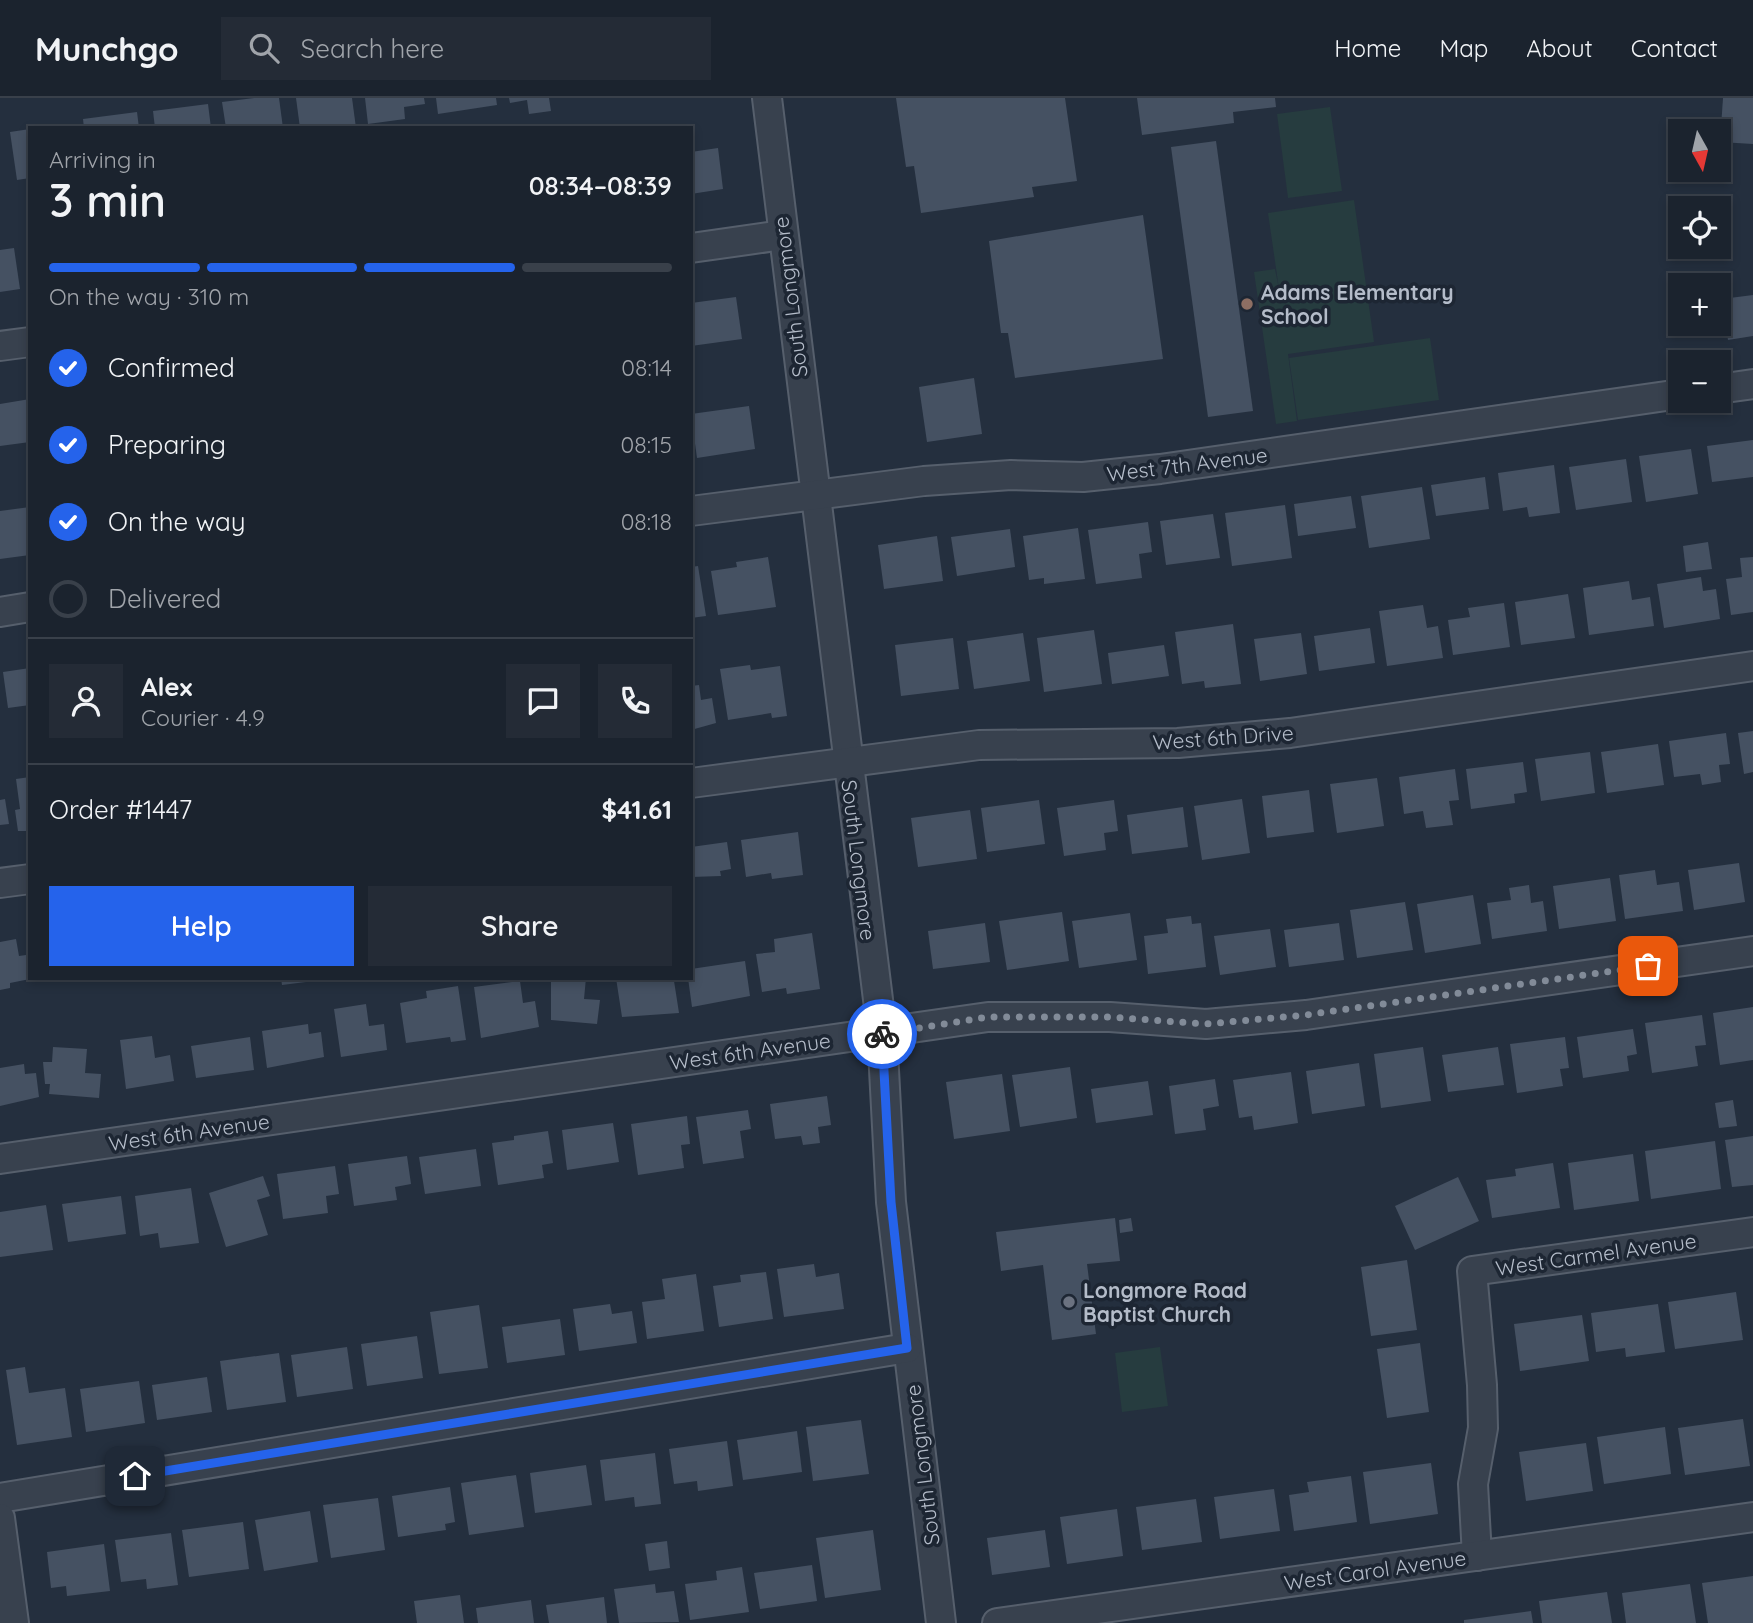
<!DOCTYPE html>
<meta charset="utf-8">
<style>
:root{--surface:#1b232e;--page:#242b36;--text:#f1f3f6;--muted:#a0a4aa;--line:#39404a;--accent:#2563eb}
body{margin:0;font-family:Quicksand,sans-serif;background:var(--page);color:var(--text);height:100vh;display:flex;flex-direction:column;font-size:26px;white-space:nowrap}
*{box-sizing:border-box;margin:0}
p{font-size:23px;color:var(--muted)}
.icon{flex:none;width:38px;height:38px;fill:none;stroke:currentColor;stroke-width:2;stroke-linecap:round;stroke-linejoin:round}
.map{position:relative;flex:1;overflow:hidden}
.side{position:absolute;left:28px;top:28px;width:665px;height:854px;display:flex;flex-direction:column;background:var(--surface);border-radius:0px;box-shadow:0 4px 10px #0003,0 0 0 2px var(--line)}
.side>*{flex:none}
.needle{width:46px;rotate:172deg}
.buttons{position:absolute;left:1668px;top:21px;display:grid;gap:14px}
.buttons a{display:grid;place-items:center;width:63px;height:63px;border-radius:0px;background:var(--surface);box-shadow:0 4px 10px #0003,0 0 0 2px var(--line);font-size:35px}
.pin{position:absolute;display:grid;place-items:center;width:60px;height:60px;color:#fff;margin:-30px;border-radius:14px;box-shadow:0 4px 10px #0006}
.courier{position:absolute;display:grid;place-items:center;width:70px;height:70px;margin:-35px;border:5px solid #2563eb;border-radius:50%;background:#fff;color:#222;box-shadow:0 2px 9px #0007}
.summary em{font-style:normal;font-weight:600}
.summary div{display:flex;flex-direction:column-reverse}
.summary{display:flex;align-items:center;justify-content:space-between;height:119px;padding:0 21px}
h1{font-size:46px;font-weight:600;line-height:52px}
.bar{display:grid;grid-template-columns:repeat(4,1fr);gap:10px 7px;align-content:center;height:84px;padding:0 21px}
.bar i{height:9px;border-radius:5px;background:var(--line)}
.bar .current{background:var(--accent)}
.bar p{grid-column:span 4}
.line{display:flex;align-items:center;gap:18px;padding:0 21px;border-top:2px solid var(--line)}
.line div{flex:1}
.round{display:grid;place-items:center;flex:none;width:74px;height:74px;border-radius:0px;background:var(--page)}
ol{padding:0 21px;list-style:none}
li{display:flex;align-items:center;gap:21px;height:77px}
li p{margin-inline-start:auto}
li .icon{padding:7px;border-radius:50%;background:var(--accent);color:#fff;stroke-width:4}
li:last-child{color:var(--muted)}
li i{width:38px;height:38px;border:4px solid var(--line);border-radius:50%}
.primary-button{display:flex;gap:14px;margin-top:auto;padding:14px 21px}
.primary-button a{flex:1;height:80px;border-radius:0px;background:var(--accent);color:#fff;font-size:28px;font-weight:600;line-height:80px;text-align:center}
.primary-button a+a{background:var(--page);color:var(--text)}
header{display:flex;align-items:center;gap:42px;box-sizing:border-box;height:98px;padding:0 35px;background:var(--surface);border-bottom:2px solid var(--line)}
header strong{font-size:33px}
nav{display:flex;gap:38px;margin-inline-start:auto;font-size:24px}
.search{width:490px;height:63px;background:var(--page);display:flex;align-items:center;gap:18px;box-sizing:border-box;padding:0 24px;border-radius:0px;color:var(--muted);font-size:26px}
.map>svg:first-child{display:block}
.green{fill:#263c3f}
.building{fill:#455162}
.lines{fill:none;stroke-linecap:round;stroke-linejoin:round}
.minor-casing{stroke:#565f6c;stroke-width:32}
.minor{stroke:#38414e;stroke-width:28}
.done{stroke:#828b98;stroke-width:7;stroke-dasharray:0 12.6}
.route{stroke:#2563eb;stroke-width:9}
.education-dot{fill:#8d6e63;stroke:#1d2633;stroke-width:2.5}
.worship-dot{fill:#6b7280;stroke:#1d2633;stroke-width:2.5}
.labels{text-anchor:middle;dominant-baseline:central;stroke-width:7;stroke-linejoin:round;paint-order:stroke}
.poi-label{font-size:21px;font-weight:bold;fill:#b4bcc9;stroke:#1d2633;text-anchor:start}
.street-label{font-size:21px;fill:#b4bcc9;stroke:#1d2633}
</style>
<header>
<strong>Munchgo</strong>
<div class="search"><svg class="icon" aria-label="search" viewBox="0 0 24 24"><circle cx="10" cy="10" r="6"/><path d="M15 15l6 6"/></svg>Search here</div>
<nav><a>Home</a><a>Map</a><a>About</a><a>Contact</a></nav>
</header>
<div class="map">
<svg width="1753" height="1525" viewBox="0 0 1753 1525">
<rect width="100%" height="100%" fill="#242f3e"/>
<g class="green">
<path d="M1330 9 1342 93 1288 100 1277 16Z"/>
<path d="M1354 102 1374 244 1288 256 1297 323 1276 326 1254 174 1275 171 1279 191 1268 115Z"/>
<path d="M1430 240 1439 302 1298 322 1289 260Z"/>
<path d="M1160 1249 1168 1308 1122 1314 1115 1255Z"/>
</g>
<g class="building">
<path d="M254 0H279L283 30H226L222 4Z"/>
<path d="M296 0H352L356 30H300Z"/>
<path d="M365 0H424L425 6 404 9 405 21 368 26Z"/>
<path d="M436 0H496L497 7 438 16Z"/>
<path d="M509 0H549L551 13 529 16 527 2 510 5Z"/>
<path d="M896 0H1065L1077 83 1032 89 1034 99 921 115 914 68 906 69Z"/>
<path d="M1137 0H1275L1276 9 1233 14 1234 25 1142 37Z"/>
<path d="M1723 0H1753V46L1720 44Z"/>
<path d="M208 6 211 30H155L153 13Z"/>
<path d="M137 14 139 30H84L83 21Z"/>
<path d="M30 31V80L17 82 10 34Z"/>
<path d="M1216 43 1253 313 1208 319 1171 49Z"/>
<path d="M718 50 723 91 691 96V54Z"/>
<path d="M1143 117 1163 261 1015 280 1008 235H1001L989 143Z"/>
<path d="M14 150 20 191 0 194V152Z"/>
<path d="M1753 197V238L1728 242 1722 201Z"/>
<path d="M736 199 742 241 691 248V205Z"/>
<path d="M974 280 982 336 927 344 919 289Z"/>
<path d="M30 301V344L0 348V306Z"/>
<path d="M749 308 755 351 697 360 691 316Z"/>
<path d="M1753 342V379L1712 384 1707 348Z"/>
<path d="M1691 351 1698 396 1646 404 1639 358Z"/>
<path d="M1626 361 1632 404 1576 412 1569 369Z"/>
<path d="M1554 367 1560 415 1529 419 1527 409 1503 413 1498 375Z"/>
<path d="M1485 379 1489 411 1436 418 1431 387Z"/>
<path d="M1422 389 1430 441 1369 450 1361 398Z"/>
<path d="M1351 398 1356 430 1298 438 1294 406Z"/>
<path d="M1285 407 1292 460 1232 468 1225 415Z"/>
<path d="M30 409V457L0 461V413Z"/>
<path d="M1213 416 1220 460 1166 467 1160 423Z"/>
<path d="M1148 424 1152 454 1139 456 1142 480 1096 486 1088 432Z"/>
<path d="M1078 430 1085 481 1044 486V480L1029 482 1023 438Z"/>
<path d="M1010 431 1015 469 957 478 951 439Z"/>
<path d="M937 438 943 483 884 491 878 447Z"/>
<path d="M1708 444 1712 471 1686 474 1683 448Z"/>
<path d="M768 459 776 509 718 517 711 473 737 469 736 464Z"/>
<path d="M1753 459V514L1731 517 1726 481 1742 479 1740 460Z"/>
<path d="M698 468 706 518 691 520V469Z"/>
<path d="M1701 479 1703 493 1716 491 1720 521 1664 530 1657 486Z"/>
<path d="M1629 483 1632 502 1650 499 1654 528 1589 537 1583 490Z"/>
<path d="M1568 496 1575 540 1521 547 1515 504Z"/>
<path d="M1504 505 1510 549 1453 557 1448 522 1470 519 1468 510Z"/>
<path d="M1423 507 1427 530 1438 528 1443 560 1387 568 1379 513Z"/>
<path d="M1233 526 1241 586 1205 590 1204 583 1182 586 1175 534Z"/>
<path d="M1370 530 1375 565 1319 573 1314 538Z"/>
<path d="M1094 532 1102 586 1044 594 1037 540Z"/>
<path d="M1023 535 1030 583 974 591 967 543Z"/>
<path d="M1301 535 1307 576 1260 583 1254 541Z"/>
<path d="M953 540 959 591 901 598 895 547Z"/>
<path d="M1164 547 1169 578 1112 586 1108 555Z"/>
<path d="M750 567 751 572 780 568 787 618 772 620 771 615 728 622 720 571Z"/>
<path d="M30 570V607L8 610 3 574Z"/>
<path d="M699 587 701 602 712 600 716 625 691 632V588Z"/>
<path d="M1753 633V674L1744 676 1738 635Z"/>
<path d="M1726 635 1730 666 1719 667 1721 684 1702 687 1700 676 1674 679 1669 643Z"/>
<path d="M1658 646 1664 687 1607 695 1601 654Z"/>
<path d="M1590 654 1595 695 1541 703 1535 661Z"/>
<path d="M1523 664 1527 694 1514 696 1515 705 1471 711 1466 671Z"/>
<path d="M1455 671 1459 702 1449 703 1453 727 1426 730 1423 713 1404 716 1399 679Z"/>
<path d="M30 679V733H18L15 712 20 711 16 681Z"/>
<path d="M1377 680 1384 728 1337 735 1330 686Z"/>
<path d="M1309 692 1314 734 1267 740 1262 698Z"/>
<path d="M5 701 9 726 0 727V702Z"/>
<path d="M1242 701 1250 755 1202 762 1194 708Z"/>
<path d="M1039 702 1045 746 987 754 981 710Z"/>
<path d="M1114 702 1118 733 1104 735 1106 752 1064 758 1057 710Z"/>
<path d="M1183 709 1188 749 1132 756 1127 717Z"/>
<path d="M970 712 977 761 918 769 911 720Z"/>
<path d="M798 734 803 777 772 781 771 775 746 779 741 742Z"/>
<path d="M727 744 731 771 720 773 721 778 691 779V749Z"/>
<path d="M1739 765 1745 804 1694 812 1688 772Z"/>
<path d="M1655 772 1657 787 1679 784 1683 813 1625 821 1619 777Z"/>
<path d="M1610 780 1616 823 1559 831 1553 788Z"/>
<path d="M1529 787 1531 805 1543 803 1547 833 1492 841 1487 805 1511 802 1509 790Z"/>
<path d="M1473 797 1481 846 1425 855 1417 806Z"/>
<path d="M1405 804 1413 852 1357 860 1350 812Z"/>
<path d="M1062 814 1069 863 1007 872 999 823Z"/>
<path d="M1130 815 1137 862 1079 870 1072 823Z"/>
<path d="M1191 818 1192 826 1201 825 1206 869 1148 876 1144 838 1168 835 1166 821Z"/>
<path d="M985 825 990 864 933 871 928 833Z"/>
<path d="M1339 825 1344 862 1289 869 1284 832Z"/>
<path d="M1270 831 1276 869 1220 877 1214 838Z"/>
<path d="M812 835 820 891 787 896 786 890 762 894 756 856 775 854 774 841Z"/>
<path d="M16 841 19 858 26 857 30 881 10 885V890L0 892V844Z"/>
<path d="M745 863 750 898 692 909 688 880H691V871Z"/>
<path d="M281 880H322V882L282 887Z"/>
<path d="M551 880H586L584 901 600 902 597 926 551 922Z"/>
<path d="M616 880 674 883 679 915 622 919Z"/>
<path d="M520 883 523 905 535 903 539 929 481 940 474 889Z"/>
<path d="M458 888 466 942 451 944 450 939 406 945 400 905 427 900 426 893Z"/>
<path d="M366 906 369 928 384 926 387 952 341 959 334 911Z"/>
<path d="M1753 909V962L1720 967 1713 915Z"/>
<path d="M1702 917 1706 947 1695 948 1698 968 1652 975 1645 925Z"/>
<path d="M308 926 309 936 321 934 324 959 267 970 262 933Z"/>
<path d="M1633 931 1637 956 1627 958 1629 973 1583 980 1577 939Z"/>
<path d="M152 938 155 960 170 957 174 983 126 991 120 942Z"/>
<path d="M250 939 254 972 196 980 191 948Z"/>
<path d="M1565 939 1569 970 1560 971 1563 988 1517 995 1510 946Z"/>
<path d="M53 949 87 951 85 975 101 976 99 1000 49 996 50 986H45L43 964H52Z"/>
<path d="M1423 949 1431 1003 1381 1010 1374 956Z"/>
<path d="M1498 949 1504 987 1448 994 1442 957Z"/>
<path d="M1359 965 1365 1008 1312 1016 1306 973Z"/>
<path d="M24 966 25 976 36 975 39 999 0 1008V970Z"/>
<path d="M1070 969 1077 1020 1020 1029 1012 977Z"/>
<path d="M1291 974 1298 1025 1254 1032 1252 1018 1239 1020 1233 982Z"/>
<path d="M1002 976 1010 1033 954 1041 946 984Z"/>
<path d="M1215 981 1219 1008 1203 1011 1206 1032 1175 1036 1169 988Z"/>
<path d="M1148 983 1153 1017 1096 1025 1091 991Z"/>
<path d="M827 998 831 1027 818 1029 820 1045 803 1047 801 1038 775 1041 770 1006Z"/>
<path d="M1733 1002 1737 1028 1719 1030 1715 1005Z"/>
<path d="M748 1012 751 1031 740 1033 744 1060 703 1066 696 1019Z"/>
<path d="M687 1018 690 1046 681 1047 684 1070 638 1077 631 1026Z"/>
<path d="M613 1025 619 1064 567 1072 562 1032Z"/>
<path d="M548 1033 553 1065 542 1067 544 1080 498 1087 492 1045 514 1042V1038Z"/>
<path d="M1753 1038V1087L1732 1089 1725 1042Z"/>
<path d="M1715 1043 1721 1091 1651 1101 1645 1053Z"/>
<path d="M476 1051 481 1088 425 1096 419 1059Z"/>
<path d="M1633 1056 1639 1103 1574 1112 1568 1065Z"/>
<path d="M407 1058 411 1086 395 1089 397 1102 354 1108 348 1066Z"/>
<path d="M1553 1065 1560 1110 1492 1120 1486 1082 1516 1078 1515 1071Z"/>
<path d="M335 1068 339 1096 326 1098 328 1115 283 1121 277 1076Z"/>
<path d="M263 1078 270 1098 257 1102 268 1137 226 1149 209 1095Z"/>
<path d="M1458 1079 1479 1123 1415 1152 1395 1108Z"/>
<path d="M191 1090 199 1145 160 1150 158 1135 140 1138 135 1098Z"/>
<path d="M121 1098 126 1136 68 1144 62 1106Z"/>
<path d="M46 1107 53 1152 0 1159V1114Z"/>
<path d="M1115 1120 1120 1163 1087 1166 1096 1236 1052 1242 1043 1167 1001 1173 996 1134Z"/>
<path d="M1131 1120 1133 1133 1120 1135 1119 1122Z"/>
<path d="M1407 1162 1417 1232 1371 1238 1361 1169Z"/>
<path d="M814 1166 816 1179 839 1175 844 1211 784 1219 777 1171Z"/>
<path d="M766 1174 773 1221 719 1229 713 1188 741 1184 740 1177Z"/>
<path d="M696 1176 704 1233 647 1241 642 1204 665 1201 662 1181Z"/>
<path d="M1736 1194 1743 1242 1675 1251 1668 1204Z"/>
<path d="M610 1206 612 1216 632 1213 637 1245 579 1253 573 1211Z"/>
<path d="M1658 1206 1665 1254 1626 1259 1625 1250 1596 1254 1591 1215Z"/>
<path d="M479 1207 488 1270 439 1276 430 1214Z"/>
<path d="M1582 1217 1589 1263 1520 1273 1514 1226Z"/>
<path d="M560 1221 565 1257 507 1265 502 1229Z"/>
<path d="M417 1238 423 1280 367 1288 361 1246Z"/>
<path d="M1420 1245 1429 1314 1387 1320 1377 1251Z"/>
<path d="M347 1249 353 1291 297 1299 291 1257Z"/>
<path d="M279 1255 286 1304 227 1312 220 1263Z"/>
<path d="M25 1269 29 1295 65 1290 72 1339 17 1347 6 1272Z"/>
<path d="M207 1279 212 1314 157 1322 152 1287Z"/>
<path d="M139 1283 145 1325 86 1334 80 1291Z"/>
<path d="M1743 1321 1750 1368 1685 1377 1678 1330Z"/>
<path d="M861 1322 869 1376 813 1383 806 1329Z"/>
<path d="M1665 1329 1671 1376 1604 1386 1597 1339Z"/>
<path d="M797 1333 802 1374 743 1382 737 1342Z"/>
<path d="M727 1343 733 1388 698 1393 697 1383 674 1386 669 1351Z"/>
<path d="M1586 1345 1593 1393 1526 1403 1519 1354Z"/>
<path d="M655 1355 661 1406 635 1409 634 1399 605 1403 600 1362Z"/>
<path d="M1431 1365 1438 1416 1370 1426 1363 1374Z"/>
<path d="M586 1367 592 1407 535 1415 530 1375Z"/>
<path d="M516 1377 524 1429 469 1437 461 1385Z"/>
<path d="M1351 1378 1357 1424 1294 1433 1289 1397 1309 1394 1307 1384Z"/>
<path d="M450 1389 455 1424 445 1426 446 1432 398 1439 392 1398Z"/>
<path d="M1274 1391 1280 1433 1220 1441 1214 1399Z"/>
<path d="M378 1400 385 1452 331 1460 323 1407Z"/>
<path d="M1196 1401 1202 1444 1142 1452 1136 1409Z"/>
<path d="M1117 1411 1123 1458 1067 1466 1060 1419Z"/>
<path d="M310 1413 318 1464 264 1473 255 1422Z"/>
<path d="M243 1424 249 1471 189 1479 182 1432Z"/>
<path d="M873 1432 881 1492 825 1500 816 1440Z"/>
<path d="M1045 1432 1050 1469 992 1477 987 1440Z"/>
<path d="M171 1435 178 1487 147 1491 146 1481 121 1484 115 1442Z"/>
<path d="M667 1443 670 1470 649 1473 645 1446Z"/>
<path d="M104 1446 110 1493 67 1498 66 1488 51 1490 47 1454Z"/>
<path d="M812 1467 817 1503 760 1511 754 1475Z"/>
<path d="M742 1469 749 1514 690 1522 685 1486 717 1482 716 1473Z"/>
<path d="M1753 1478V1525H1708L1702 1485Z"/>
<path d="M655 1486 656 1495 674 1493 679 1524 619 1525 614 1491Z"/>
<path d="M1690 1486 1696 1525H1626L1622 1495Z"/>
<path d="M1607 1494 1612 1525H1542L1539 1503Z"/>
<path d="M460 1497 464 1525H417L414 1503Z"/>
<path d="M604 1499 607 1525H549L546 1507Z"/>
<path d="M531 1502 534 1525H478L476 1510Z"/>
<path d="M1531 1513 1533 1525H1464V1522Z"/>
</g>
<g class="lines">
<defs>
<g id="minor">
<path d="M767 0 882 934 891 1104 941 1525"/>
<path d="M691 150 783 137"/>
<path d="M0 248 30 244"/>
<path d="M1718 291 1753 286"/>
<path d="M691 413 924 383 1011 377 1083 379 1160 371 1680 296"/>
<path d="M0 514 30 509"/>
<path d="M691 685 979 647 1178 645 1290 635 1753 568"/>
<path d="M0 785 30 781"/>
<path d="M0 1061 988 919H1110L1206 926 1306 917 1753 853"/>
<path d="M0 1400 907 1250"/>
<path d="M0 1420 14 1525"/>
<path d="M1477 1458 1473 1386 1483 1330 1482 1287 1472 1173 1753 1134"/>
<path d="M997 1525 1753 1419"/>
</g>
</defs>
<use href="#minor" class="minor-casing"/>
<use href="#minor" class="minor"/>
</g>
<g class="lines">
<path class="done" d="M882 936 988 919H1110L1206 926 1306 917 1648 868"/>
<path class="route" d="M135 1378 907 1250 891 1104 882 936"/>
</g>
<circle class="education-dot" cx="1247" cy="206" r="7"/>
<circle class="worship-dot" cx="1069" cy="1204" r="7"/>
<g class="labels">
<g class="poi-label">
<text x="1261" y="194">Adams Elementary<tspan x="1261" dy="24">School</tspan></text>
<text x="1083" y="1192">Longmore Road<tspan x="1083" dy="24">Baptist Church</tspan></text>
</g>
<g class="street-label">
<text transform="translate(790 199) rotate(-97)">South Longmore</text>
<text transform="translate(1187 366) rotate(-7)">West 7th Avenue</text>
<text transform="translate(1223 639) rotate(-4)">West 6th Drive</text>
<text transform="translate(859 762) rotate(83)">South Longmore</text>
<text transform="translate(750 953) rotate(-8)">West 6th Avenue</text>
<text transform="translate(189 1034) rotate(-8)">West 6th Avenue</text>
<text transform="translate(1596 1156) rotate(-8)">West Carmel Avenue</text>
<text transform="translate(922 1367) rotate(-97)">South Longmore</text>
<text transform="translate(1375 1472) rotate(-8)">West Carol Avenue</text>
</g>
</g>
</svg>
<div class="buttons">
<a><svg class="needle" viewBox="-14 -14 28 28"><path d="M0-13l5 13h-10z" fill="#e53935"/><path d="M0 13l5-13h-10z" fill="#a0a4aa"/></svg></a>
<a><svg class="icon" aria-label="locate" viewBox="0 0 24 24"><circle cx="12" cy="12" r="6"/><path d="M12 2v4M12 18v4M2 12h4M18 12h4"/></svg></a>
<a>+</a>
<a>−</a>
</div>
<div class="pin" style="left:1648px;top:868px;background:#ea580c"><svg class="icon" aria-label="bag" viewBox="0 0 24 24"><path d="M5 8h14l-1 12H6zM9 8a3 3 0 0 1 6 0"/></svg></div>
<div class="pin" style="left:135px;top:1378px;background:#1f2937"><svg class="icon" aria-label="home" viewBox="0 0 24 24"><path d="M3 11l9-7 9 7M6 9v11h12V9"/></svg></div>
<div class="courier" style="left:882px;top:936px"><svg class="icon" aria-label="bike" viewBox="0 0 24 24"><circle cx="6" cy="16" r="4"/><circle cx="18" cy="16" r="4"/><path d="M6 16l4-8h5l3 8M10 8l3 8H6M13 5h3"/></svg></div>
<section class="side">
<div class="summary"><div><h1>3 min</h1><p>Arriving in</p></div><em>08:34–08:39</em></div>
<div class="bar"><i class="current"></i><i class="current"></i><i class="current"></i><i></i><p>On the way · 310 m</p></div>
<ol>
<li><svg class="icon" aria-label="check" viewBox="0 0 24 24"><path d="M5 12l5 5 9-10"/></svg>Confirmed<p>08:14</p></li>
<li><svg class="icon" aria-label="check" viewBox="0 0 24 24"><path d="M5 12l5 5 9-10"/></svg>Preparing<p>08:15</p></li>
<li><svg class="icon" aria-label="check" viewBox="0 0 24 24"><path d="M5 12l5 5 9-10"/></svg>On the way<p>08:18</p></li>
<li><i></i>Delivered</li>
</ol>
<div class="line" style="height:126px"><a class="round"><svg class="icon" aria-label="person" viewBox="0 0 24 24"><circle cx="12" cy="8" r="4"/><path d="M4 21q1-7 8-7t8 7"/></svg></a><div><b>Alex</b><p>Courier · 4.9</p></div><a class="round"><svg class="icon" aria-label="chat" viewBox="0 0 24 24"><path d="M4 5h16v11H9l-5 4z"/></svg></a><a class="round"><svg class="icon" aria-label="phone" viewBox="0 0 24 24"><path d="M5 4h4l2 5-3 2q2 4 5 5l2-3 5 2v4C11 20 4 13 5 4z"/></svg></a></div>
<div class="line" style="height:91px"><div>Order #1447</div><b>$41.61</b></div>
<div class="primary-button"><a>Help</a><a>Share</a></div>
</section>
</div>
